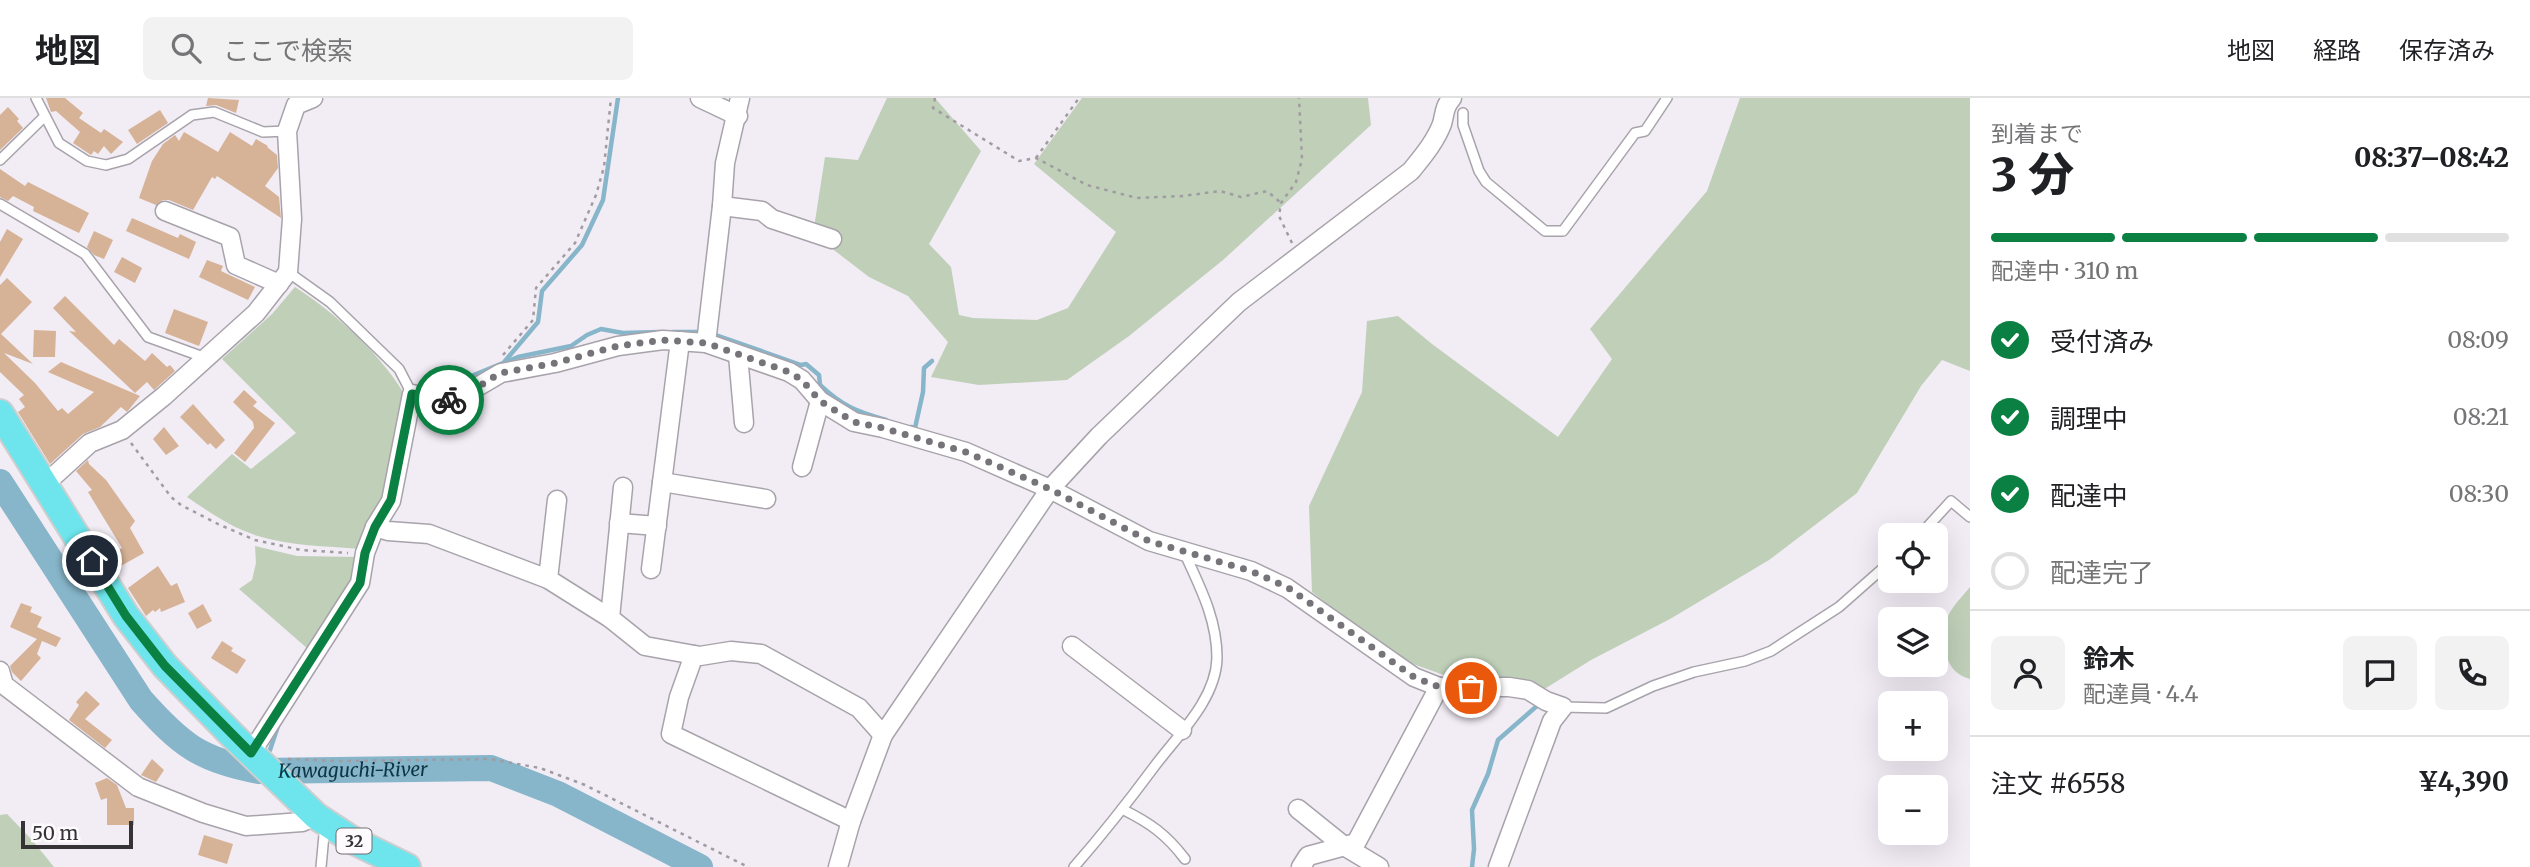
<!DOCTYPE html>
<html lang="ja">
<meta charset="utf-8">
<style>
:root{--surface:#fff;--page:#f2f2f2;--text:#202124;--muted:#757577;--line:#e0e0e0;--accent:#0b8043}
body{margin:0;font-family:Merriweather,"Noto Sans JP",serif;background:var(--page);color:var(--text);height:100vh;display:flex;flex-direction:column;font-size:26px;white-space:nowrap}
*{box-sizing:border-box;margin:0}
p{font-size:23px;color:var(--muted)}
.icon{flex:none;width:38px;height:38px;fill:none;stroke:currentColor;stroke-width:2;stroke-linecap:round;stroke-linejoin:round}
.map{position:relative;flex:1;overflow:hidden}
.panel{display:flex;flex-direction:column;background:var(--surface);width:560px}
.panel>*{flex:none}
.fabs{position:absolute;left:1878px;top:425px;display:grid;gap:14px}
.fabs a{display:grid;place-items:center;width:70px;height:70px;border-radius:10px;background:var(--surface);box-shadow:0 7px 28px #0002;font-size:35px}
.scale{position:absolute;left:21px;bottom:18px;width:112px;box-sizing:border-box;padding-left:7px;border:4px solid #353336;border-top:0;font-size:19px;line-height:24px;white-space:nowrap;color:#353336;-webkit-text-stroke:5px #fdfbfe;paint-order:stroke}
.pin{position:absolute;display:grid;place-items:center;width:60px;height:60px;color:#fff;margin:-30px;border:4px solid #fff;border-radius:50%;box-shadow:0 2px 7px #0007}
.courier{position:absolute;display:grid;place-items:center;width:70px;height:70px;margin:-35px;border:5px solid #0b8043;border-radius:50%;background:#fff;color:#222;box-shadow:0 2px 9px #0007}
.head em{font-style:normal;font-weight:800}
.head div{display:flex;flex-direction:column-reverse}
.head{display:flex;align-items:center;justify-content:space-between;height:119px;padding:0 21px}
h1{font-size:46px;font-weight:800;line-height:52px}
.bar{display:grid;grid-template-columns:repeat(4,1fr);gap:10px 7px;align-content:center;height:84px;padding:0 21px}
.bar i{height:9px;border-radius:5px;background:var(--line)}
.bar .on{background:var(--accent)}
.bar p{grid-column:span 4}
.line{display:flex;align-items:center;gap:18px;padding:0 21px;border-top:2px solid var(--line)}
.line div{flex:1}
.round{display:grid;place-items:center;flex:none;width:74px;height:74px;border-radius:10px;background:var(--page)}
ol{padding:0 21px;list-style:none}
li{display:flex;align-items:center;gap:21px;height:77px}
li p{margin-inline-start:auto}
li .icon{padding:7px;border-radius:50%;background:var(--accent);color:#fff;stroke-width:4}
li:last-child{color:var(--muted)}
li i{width:38px;height:38px;border:4px solid var(--line);border-radius:50%}
header{display:flex;align-items:center;gap:42px;box-sizing:border-box;height:98px;padding:0 35px;background:var(--surface);border-bottom:2px solid var(--line)}
header strong{font-size:33px}
nav{display:flex;gap:38px;margin-inline-start:auto;font-size:24px}
.search{width:490px;height:63px;background:var(--page);display:flex;align-items:center;gap:18px;box-sizing:border-box;padding:0 24px;border-radius:10px;color:var(--muted);font-size:26px}
main{display:flex;flex:1;min-height:0}
.map>svg:first-child{display:block}
.green{fill:#bfcfb8}
.lines{fill:none;stroke-linecap:round;stroke-linejoin:round}
.stream{stroke:#87b5c9;stroke-width:4.5}
.river{stroke:#87b5c9;stroke-width:26}
.building{fill:#d6b297}
.service-casing{stroke:#a8a3ab;stroke-width:12}
.minor-casing{stroke:#a8a3ab;stroke-width:21}
.primary-casing{stroke:#cfcecf;stroke-width:30}
.path{stroke:#a09ca2;stroke-width:2.5;stroke-dasharray:3.5 5;stroke-linecap:butt}
.service{stroke:#fff;stroke-width:9}
.minor{stroke:#fff;stroke-width:18}
.primary{stroke:#6ee5ec;stroke-width:26}
.done{stroke:#777479;stroke-width:7;stroke-dasharray:0 12.6}
.route{stroke:#0b8043;stroke-width:9}
.labels{text-anchor:middle;dominant-baseline:central;stroke-width:5;stroke-linejoin:round;paint-order:stroke}
.shield{fill:#fdfbfe;stroke:#716f72;stroke-width:2}
.shield-label{font-size:16px;font-weight:bold;fill:#353336}
.water-label{font-size:19px;font-style:italic;fill:#0c3545;stroke:#fdfbfe}
</style>
<header>
<strong>地図</strong>
<div class="search"><svg class="icon" aria-label="search" viewBox="0 0 24 24"><circle cx="10" cy="10" r="6"/><path d="M15 15l6 6"/></svg>ここで検索</div>
<nav><a>地図</a><a>経路</a><a>保存済み</a></nav>
</header>
<main>
<div class="map">
<svg width="1970" height="769" viewBox="0 0 1970 769">
<rect width="100%" height="100%" fill="#f2ecf5"/>
<g class="green">
<path d="M887 0H935L981 53 929 146 951 169 959 217 973 220 1037 222 1068 210 1116 134 1034 66 1082 0H1368L1371 27 1223 162 1129 238 1067 282 979 287 931 279 948 244 908 198 869 179 813 136 825 59 858 62Z"/>
<path d="M1740 0H1970V273L1942 262 1921 288 1857 395 1769 462 1670 521 1591 562 1546 590 1486 592 1399 561 1312 494 1309 408 1362 294 1367 223 1398 218 1432 246 1558 339 1612 261 1590 231 1707 93Z"/>
<path d="M295 189C339 218 382 257 408 302L388 404 360 451C326 448 290 448 258 438 232 430 209 414 187 399L232 356 251 371 296 335 222 261 272 216Z"/>
<path d="M255 448 297 458 358 459 352 480 308 551 239 491 252 482 256 465Z"/>
<path d="M1970 489V581C1944 575 1940 543 1947 521 1950 510 1963 498 1970 489Z"/>
<path d="M7 716 32 742 54 769H0V717Z"/>
</g>
<g class="lines">
<g class="stream">
<path d="M672 234H702"/>
<path d="M710 235 801 267 806 266 819 277 820 287C842 308 857 314 886 322"/>
<path d="M505 263 538 224 542 193 582 147 603 102 618 0"/>
<path d="M427 291 442 290 518 259 571 248 587 237 601 231 623 235 660 234"/>
<path d="M911 329 915 330 923 294 924 270 932 263"/>
<path d="M270 652 279 625"/>
<path d="M1472 769 1474 751 1472 712 1488 676 1498 642 1538 607"/>
</g>
<path class="river" id="s1" d="M0 384 141 602C181 647 200 662 259 673L491 670 558 696 700 769"/>
</g>
<g class="building">
<path d="M46 0H65L83 15 79 20 101 35 104 31 123 44 111 56 104 48 98 56 94 53 91 57 73 45 80 34 56 13 51 14Z"/>
<path d="M208 0 239 2 236 15 216 7 206 8Z"/>
<path d="M8 9 19 21 17 23 23 30 0 52V17Z"/>
<path d="M160 12 168 25 137 46 128 32Z"/>
<path d="M184 34 218 54 230 34 252 48 256 41 268 48 267 49 277 57 278 70 265 88 279 99 281 120 217 78 215 81 212 79 193 112 169 102H163L156 107 139 100 152 63 163 46 175 37 179 43Z"/>
<path d="M0 71 25 88 28 84 89 115 79 135 33 113 34 109 13 98 8 103 0 99Z"/>
<path d="M132 120 178 140 180 136 196 144 189 161 126 133Z"/>
<path d="M7 131 23 141 0 179V144Z"/>
<path d="M94 133 113 142 104 161 94 157 87 149Z"/>
<path d="M122 159 142 170 135 185 114 174Z"/>
<path d="M207 162 223 168 221 173 255 189 248 202 199 179Z"/>
<path d="M7 180 32 204 1 236 33 266 4 255 35 285 58 313 62 310 68 316 94 294 48 274 61 264 140 298 127 314 121 309 100 329 83 336 50 366 18 314 25 309 19 301 24 297 0 274V187Z"/>
<path d="M65 198 114 247 119 241 145 263 152 255 167 269 170 267 175 273 154 292 147 284 135 295 69 233 76 234 53 210Z"/>
<path d="M174 211 208 224 199 248 165 235Z"/>
<path d="M34 232 56 233 55 259H33Z"/>
<path d="M244 292 257 304 253 308 275 325 245 364 234 355 254 330 253 324 233 304Z"/>
<path d="M193 306 225 342 216 351 210 345 208 347 180 319Z"/>
<path d="M164 329 179 348 166 357 153 341Z"/>
<path d="M88 362 89 366 106 382 135 423 130 430 144 455 119 469 112 456 122 450 88 394 92 392 76 373Z"/>
<path d="M158 468 171 488 177 485 185 504 161 514 160 510 155 514 153 512 146 518 128 490Z"/>
<path d="M21 505 32 509 30 514 42 519 37 529 61 540 56 549 42 543 37 556 41 560 21 583 12 574 10 568 37 541 10 529Z"/>
<path d="M203 506 212 523 197 531 188 515Z"/>
<path d="M222 543 233 550 231 553 246 562 237 576 211 560Z"/>
<path d="M86 593 100 606 85 621 112 642 105 650 69 622 79 607 76 604Z"/>
<path d="M152 661 164 672 156 684 141 677Z"/>
<path d="M107 680 117 687 126 710H134V727H107V700L101 702 95 685Z"/>
<path d="M204 737 233 746 227 766 198 757Z"/>
</g>
<g class="lines">
<defs>
<g id="service">
<path d="M36 0 59 45 87 63 106 67 128 61 192 17 214 14 263 34 287 33"/>
<path d="M1463 15V27L1479 73 1486 84 1545 133H1563L1635 35 1645 33 1667 0"/>
<path d="M0 62 44 19"/>
<path d="M0 106 85 156 148 239 206 260"/>
<path d="M288 174 330 204 399 271 412 296"/>
<path d="M1919 438 1951 403 1970 419"/>
<path d="M1563 609 1606 610 1653 588 1694 574 1745 563 1771 553 1839 509 1890 464"/>
<path d="M1122 711C1150 725 1166 736 1185 761"/>
<path d="M321 769 324 737 327 728"/>
<path d="M1074 769C1102 737 1128 704 1154 669 1177 638 1216 602 1217 560 1217 521 1200 489 1184 454"/>
</g>
<g id="minor">
<path d="M700 0 738 18"/>
<path d="M722 108 762 113 772 121 832 141"/>
<path d="M165 113 230 139 236 167 279 186"/>
<path d="M706 245 722 108 725 65 740 0"/>
<path d="M738 257 744 325"/>
<path d="M802 369 820 303"/>
<path d="M662 384 766 401"/>
<path d="M44 387 90 345 122 332 164 298 256 215 288 174 292 121 287 33 296 7 313 0"/>
<path d="M619 425 657 428"/>
<path d="M375 429 388 433 429 436 548 481 610 520 645 548 700 558 731 553 761 556 859 610 883 637"/>
<path d="M651 471 680 243"/>
<path d="M548 481 557 402"/>
<path d="M610 520 623 389"/>
<path d="M1072 548 1182 632"/>
<path d="M694 557 679 599 671 636 851 723"/>
<path d="M0 573 4 587 138 689 203 715 246 728 302 724 316 718"/>
<path d="M251 655 360 485 365 455 375 429 391 403 412 296 444 303 462 298 501 275 555 265 618 248 663 242 706 245 789 274 802 282 820 303 854 324 883 330 966 354 1050 391 1149 443 1251 473 1287 490 1414 579 1439 589H1509L1528 592 1546 603 1563 609 1552 623 1498 769"/>
<path d="M1298 711 1344 748 1379 769"/>
<path d="M838 769 851 723 883 637 1050 391 1099 338 1239 204 1411 73C1423 58 1435 44 1442 26 1445 15 1444 9 1452 0"/>
<path d="M1301 769 1308 758 1356 745 1439 589"/>
</g>
<path id="primary" d="M0 315 126 518 165 568 232 637 316 718 354 743 407 769"/>
</defs>
<use href="#service" class="service-casing"/>
<use href="#minor" class="minor-casing"/>
<use href="#primary" class="primary-casing"/>
<g class="path">
<path d="M935 0 933 10 1019 63 1036 60 1087 87 1137 100 1183 98 1220 93 1241 99 1267 93 1281 105"/>
<path d="M1036 60 1079 0"/>
<path d="M1292 145 1279 118 1281 105 1296 84 1302 61 1299 0"/>
<path d="M503 257 533 222 536 190 575 145 596 97 604 69 611 0"/>
<path d="M131 345 171 399 181 407 218 426 255 442 301 452 348 455"/>
<path d="M288 661 340 663 490 661 540 670 585 687 748 769"/>
</g>
<use href="#service" class="service"/>
<use href="#minor" class="minor"/>
<use href="#primary" class="primary"/>
</g>
<g class="lines">
<path class="done" d="M449 302 462 299 500 275 555 265 618 248 663 242 706 245 789 274 802 282 820 303 854 324 883 330 966 354 1050 391 1149 443 1251 473 1287 489 1414 579 1439 589 1471 590"/>
<path class="route" d="M92 463 126 518 165 568 251 655 360 485 365 455 375 429 391 402 412 296 444 303 449 302"/>
</g>
<g class="labels">
<rect class="shield" x="336.5" y="730.5" width="35" height="25" rx="5"/>
<g class="shield-label">
<text x="354" y="743">32</text>
</g>
<g class="water-label">
<text stroke="none"><textPath href="#s1" startOffset="495">Kawaguchi-River</textPath></text>
</g>
</g>
</svg>
<div class="fabs">
<a><svg class="icon" aria-label="locate" viewBox="0 0 24 24"><circle cx="12" cy="12" r="6"/><path d="M12 2v4M12 18v4M2 12h4M18 12h4"/></svg></a>
<a><svg class="icon" aria-label="layers" viewBox="0 0 24 24"><path d="M12 4l9 5-9 5-9-5zM3 14l9 5 9-5"/></svg></a>
<a>+</a>
<a>−</a>
</div>
<div class="scale">50 m</div>
<div class="pin" style="left:1471px;top:590px;background:#ea580c"><svg class="icon" aria-label="bag" viewBox="0 0 24 24"><path d="M5 8h14l-1 12H6zM9 8a3 3 0 0 1 6 0"/></svg></div>
<div class="pin" style="left:92px;top:463px;background:#1f2937"><svg class="icon" aria-label="home" viewBox="0 0 24 24"><path d="M3 11l9-7 9 7M6 9v11h12V9"/></svg></div>
<div class="courier" style="left:449px;top:302px"><svg class="icon" aria-label="bike" viewBox="0 0 24 24"><circle cx="6" cy="16" r="4"/><circle cx="18" cy="16" r="4"/><path d="M6 16l4-8h5l3 8M10 8l3 8H6M13 5h3"/></svg></div>
</div>
<section class="panel">
<div class="head"><div><h1>3 分</h1><p>到着まで</p></div><em>08:37–08:42</em></div>
<div class="bar"><i class="on"></i><i class="on"></i><i class="on"></i><i></i><p>配達中 · 310 m</p></div>
<ol>
<li><svg class="icon" aria-label="check" viewBox="0 0 24 24"><path d="M5 12l5 5 9-10"/></svg>受付済み<p>08:09</p></li>
<li><svg class="icon" aria-label="check" viewBox="0 0 24 24"><path d="M5 12l5 5 9-10"/></svg>調理中<p>08:21</p></li>
<li><svg class="icon" aria-label="check" viewBox="0 0 24 24"><path d="M5 12l5 5 9-10"/></svg>配達中<p>08:30</p></li>
<li><i></i>配達完了</li>
</ol>
<div class="line" style="height:126px"><a class="round"><svg class="icon" aria-label="person" viewBox="0 0 24 24"><circle cx="12" cy="8" r="4"/><path d="M4 21q1-7 8-7t8 7"/></svg></a><div><b>鈴木</b><p>配達員 · 4.4</p></div><a class="round"><svg class="icon" aria-label="chat" viewBox="0 0 24 24"><path d="M4 5h16v11H9l-5 4z"/></svg></a><a class="round"><svg class="icon" aria-label="phone" viewBox="0 0 24 24"><path d="M5 4h4l2 5-3 2q2 4 5 5l2-3 5 2v4C11 20 4 13 5 4z"/></svg></a></div>
<div class="line" style="height:91px"><div>注文 #6558</div><b>¥4,390</b></div>
</section>
</main>
